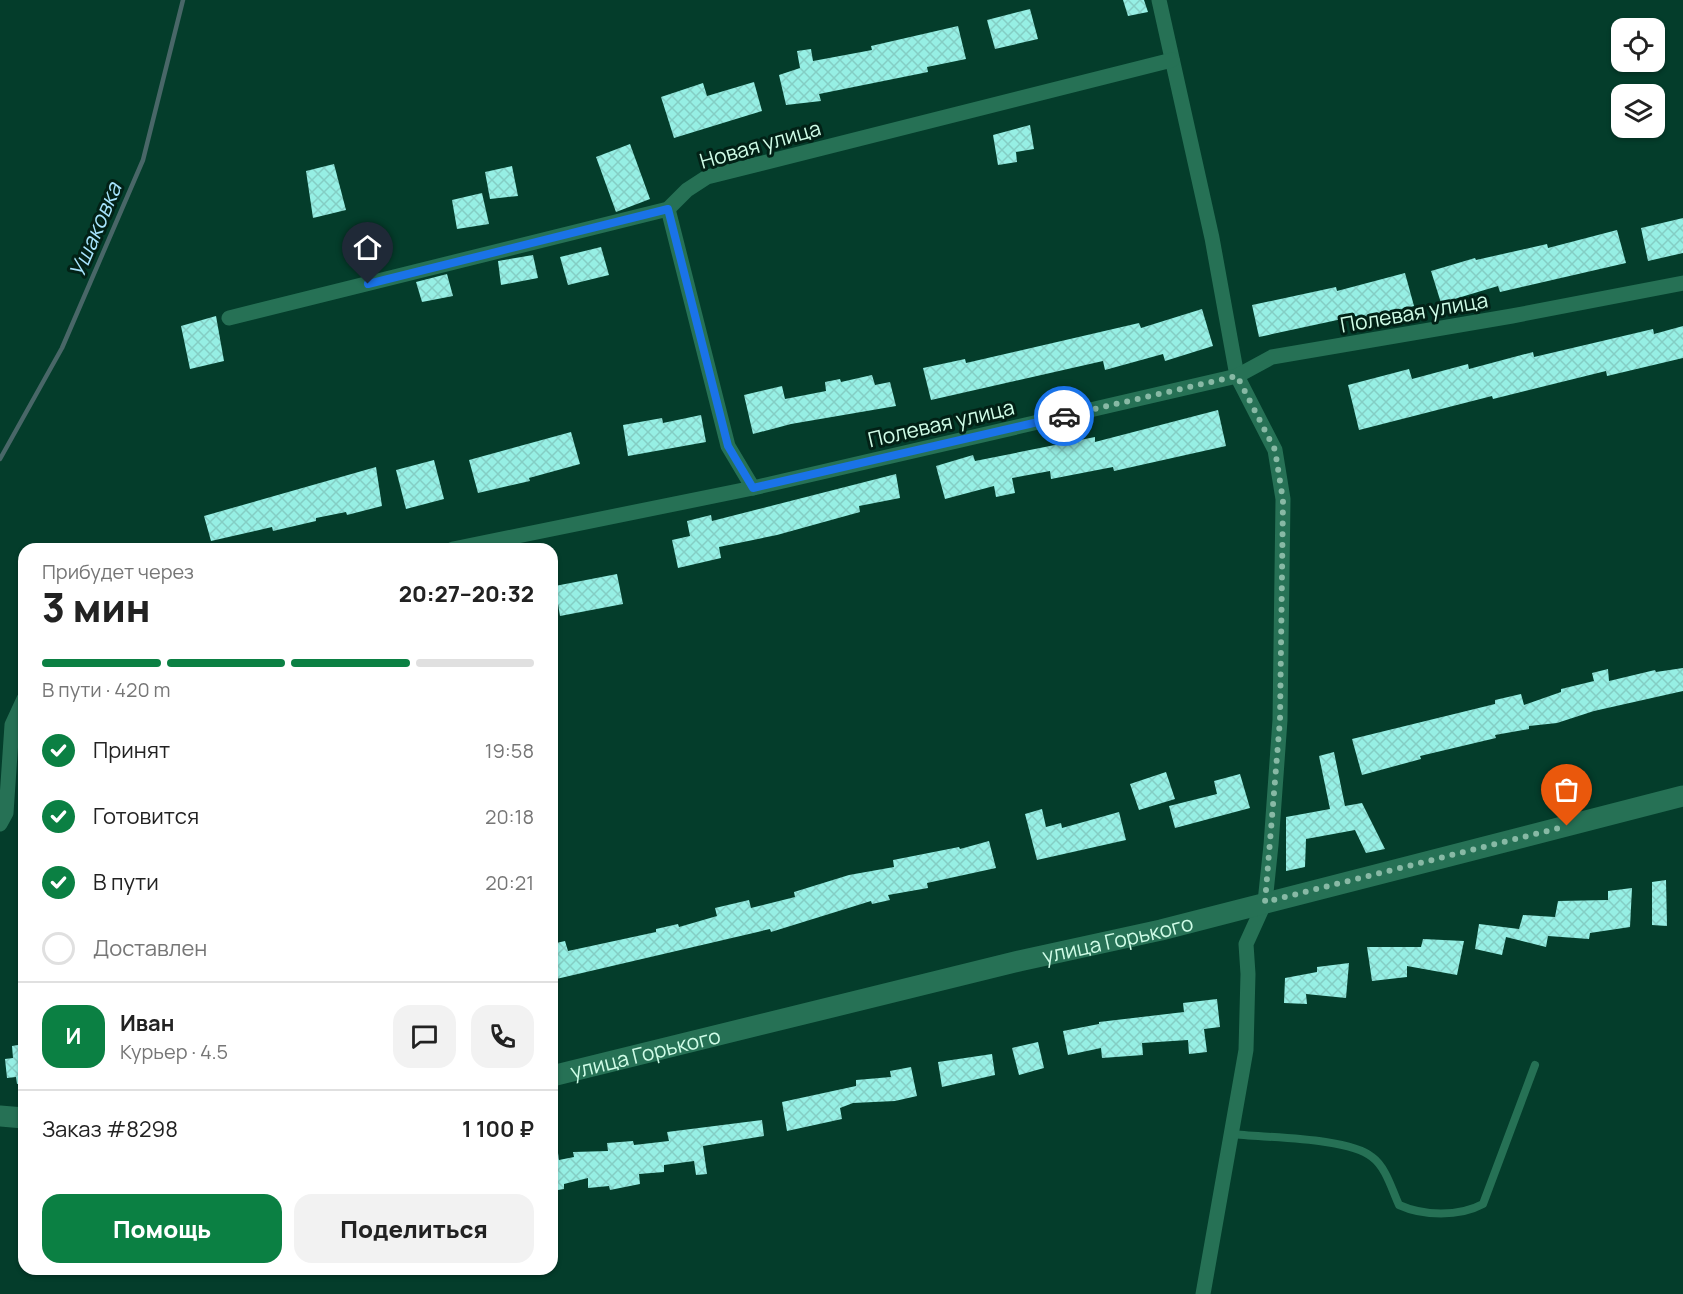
<!DOCTYPE html>
<html lang="ru">
<meta charset="utf-8">
<style>
:root{--surface:#fff;--page:#f2f2f2;--text:#222;--muted:#767676;--line:#e0e0e0;--accent:#0b8043}
body{margin:0;font-family:Manrope,sans-serif;background:var(--page);color:var(--text);height:100vh;display:flex;flex-direction:column;font-size:22px;white-space:nowrap}
*{box-sizing:border-box;margin:0}
p{font-size:20px;color:var(--muted)}
.icon{flex:none;width:33px;height:33px;fill:none;stroke:currentColor;stroke-width:2;stroke-linecap:round;stroke-linejoin:round}
.map{position:relative;flex:1;overflow:hidden}
.details{position:absolute;left:18px;top:543px;width:540px;height:732px;display:flex;flex-direction:column;background:var(--surface);border-radius:18px;box-shadow:0 2px 4px #0004}
.details>*{flex:none}
.controls{position:absolute;left:1611px;top:18px;display:grid;gap:12px}
.controls a{display:grid;place-items:center;width:54px;height:54px;border-radius:12px;background:var(--surface);box-shadow:0 2px 4px #0004;font-size:30px}
.pin{position:absolute;display:grid;place-items:center;width:51px;height:51px;color:#fff;margin:-62px -26px;border-radius:50% 50% 50% 0;rotate:-45deg;box-shadow:0 0 6px #0007}
.pin .icon{rotate:45deg}
.courier{position:absolute;display:grid;place-items:center;width:60px;height:60px;margin:-30px;border:4px solid #1a73e8;border-radius:50%;background:#fff;color:#222;box-shadow:0 2px 8px #0007}
.head em{font-style:normal;font-weight:800}
.head div{display:flex;flex-direction:column-reverse}
.head{display:flex;align-items:center;justify-content:space-between;height:102px;padding:0 24px}
h1{font-size:39px;font-weight:800;line-height:45px}
.bar{display:grid;grid-template-columns:repeat(4,1fr);gap:9px 6px;align-content:center;height:72px;padding:0 24px}
.bar i{height:8px;border-radius:4px;background:var(--line)}
.bar .selected{background:var(--accent)}
.bar p{grid-column:span 4}
.line{display:flex;align-items:center;gap:15px;padding:0 24px;border-top:2px solid var(--line)}
.line div{flex:1}
.round{display:grid;place-items:center;flex:none;width:63px;height:63px;border-radius:18px;background:var(--page)}
ol{padding:0 24px;list-style:none}
li{display:flex;align-items:center;gap:18px;height:66px}
li p{margin-inline-start:auto}
li .icon{padding:6px;border-radius:50%;background:var(--accent);color:#fff;stroke-width:4}
li:last-child{color:var(--muted)}
li i{width:33px;height:33px;border:3px solid var(--line);border-radius:50%}
.button{display:flex;gap:12px;margin-top:auto;padding:12px 24px}
.button a{flex:1;height:69px;border-radius:18px;background:var(--accent);color:#fff;font-size:24px;font-weight:800;line-height:69px;text-align:center}
.button a+a{background:var(--page);color:var(--text)}
.map>svg:first-child{display:block}
.lines{fill:none;stroke-linecap:round;stroke-linejoin:round}
.stream{stroke:#496768;stroke-width:4.5}
.building{fill:url(#building-cross-hatch)}
.lane{stroke:#267155;stroke-width:8}
.street{stroke:#267155;stroke-width:15}
.secondary{stroke:#267155;stroke-width:21}
.done{stroke:#88b9a5;stroke-width:6;stroke-dasharray:0 10.8}
.route{stroke:#1a73e8;stroke-width:8}
.labels{text-anchor:middle;dominant-baseline:central;stroke-width:6;stroke-linejoin:round;paint-order:stroke}
.street-label{font-size:21px;fill:#cffce7;stroke:#022116}
.water-label{font-size:22px;font-style:italic;fill:#a7e4fd;stroke:#022116}
</style>
<div class="map">
<svg width="1683" height="1294" viewBox="0 0 1683 1294">
<defs>
<pattern id="building-cross-hatch" width="8" height="8" patternUnits="userSpaceOnUse" patternTransform="scale(1.5)"><rect width="8" height="8" fill="#96efe4"/><path d="M0 0l8 8M0 8l8-8" fill="none" stroke="#84cec4"/></pattern>
</defs>
<rect width="100%" height="100%" fill="#043d2b"/>
<g class="lines">
<path class="stream" d="M0 459 62 348 143 160 183 0"/>
</g>
<g class="building">
<path d="M1123 0H1144L1148 12 1128 16Z"/>
<path d="M1030 9 1038 39 995 49 987 20Z"/>
<path d="M958 26 966 59 927 67 928 72 819 94 821 101 786 105 779 75 800 68 797 51 811 49 813 61 872 50 871 46Z"/>
<path d="M754 82 762 111 674 138 661 97 703 83 707 96Z"/>
<path d="M1030 125 1034 149 1016 152 1017 162 998 165 993 135Z"/>
<path d="M630 144 650 199 616 212 596 157Z"/>
<path d="M334 164 346 210 313 218 306 171Z"/>
<path d="M512 166 518 196 490 199 485 172Z"/>
<path d="M482 193 489 224 457 229 452 200Z"/>
<path d="M1683 218V253L1648 261 1641 228Z"/>
<path d="M1617 230 1626 263 1500 292 1498 286 1441 303 1431 271 1475 258 1476 260 1547 244 1548 248Z"/>
<path d="M601 247 609 275 568 285 560 257Z"/>
<path d="M533 255 538 278 501 285 498 261Z"/>
<path d="M1405 273 1414 306 1357 321 1356 316 1259 337 1252 305 1336 287 1337 291Z"/>
<path d="M447 274 453 296 422 302 416 282Z"/>
<path d="M1202 309 1213 346 1165 361 1163 354 1105 370 1103 361 931 400 923 368 965 359 966 363 1139 323 1141 328Z"/>
<path d="M216 316 224 361 190 369 181 326Z"/>
<path d="M1683 326V358L1607 376 1606 371 1493 399 1492 396 1359 430 1348 385 1409 369 1412 379 1468 364 1469 369 1533 352 1534 357 1653 329 1654 334Z"/>
<path d="M872 375 875 385 890 382 896 406 791 424 753 434 744 395 782 386 785 399 826 391 825 382 840 379 841 382Z"/>
<path d="M1218 410 1226 446 1114 471 1113 467 1051 479 1050 471 1012 478 1015 493 996 497 994 486 945 499 936 466 973 455 975 461 1095 437V442Z"/>
<path d="M701 415 706 442 628 456 623 425 662 418 663 423Z"/>
<path d="M571 432 580 464 529 478 530 481 478 493 469 460Z"/>
<path d="M434 460 444 499 406 509 396 470Z"/>
<path d="M376 467 382 506 347 515 346 512 316 518V521L273 531 272 527 211 541 204 516Z"/>
<path d="M896 474 900 498 859 506 860 512 777 535 719 547 721 558 678 568 672 540 690 536 687 521 711 515 712 521Z"/>
<path d="M617 574 623 604 560 616 555 586Z"/>
<path d="M1683 668V691L1594 711 1557 723 1529 726V729L1495 735 1496 738 1420 756 1421 759 1362 775 1352 739 1495 704V700L1521 694 1524 705 1561 692V689L1594 681 1592 673 1608 669 1609 681 1655 670 1656 672Z"/>
<path d="M1334 752 1345 806 1362 803 1385 849 1366 853 1355 830 1306 839 1305 867 1286 871V817L1330 809 1319 756Z"/>
<path d="M1166 772 1175 799 1139 810 1130 784Z"/>
<path d="M1240 774 1250 808 1175 828 1169 806 1217 794 1214 781Z"/>
<path d="M1042 809 1046 827 1061 823 1062 828 1119 812 1126 840 1037 860 1025 814Z"/>
<path d="M989 841 996 868 927 883 928 888 888 895 890 900 872 904 871 901 771 932 770 929 552 980V944L565 941 568 951 656 932V929L678 924 679 927 717 916 715 908 749 900 751 908 795 897 794 892 849 875 894 867 893 860 959 847 960 849Z"/>
<path d="M1666 880 1667 926 1652 925V882Z"/>
<path d="M1632 888 1630 927 1590 933 1589 939 1548 936 1546 947 1506 937 1502 955 1475 949 1479 924 1519 929 1523 915 1555 917 1558 901 1608 900V891Z"/>
<path d="M1423 939 1464 941 1457 975 1407 966V977L1372 981 1367 947H1421Z"/>
<path d="M1349 963 1346 998 1306 994 1307 1004 1284 1003 1285 978 1317 972V967Z"/>
<path d="M1217 999 1220 1027 1204 1029 1207 1052 1189 1054 1188 1040 1142 1043 1143 1055 1102 1058 1101 1048 1068 1055 1063 1031 1099 1024V1022L1184 1012 1183 1003Z"/>
<path d="M1038 1042 1044 1068 1019 1075 1012 1048Z"/>
<path d="M24 1044V1083L17 1084 16 1077 7 1078 5 1059 13 1058 12 1046Z"/>
<path d="M992 1054 995 1075 942 1087 938 1062Z"/>
<path d="M911 1067 917 1096 895 1101 853 1103 840 1108 842 1119 787 1131 782 1102 856 1086V1080L891 1077 890 1071Z"/>
<path d="M762 1120 764 1136 703 1146 707 1174 696 1175 694 1161 664 1165V1172L639 1174 640 1184 610 1190 609 1186 588 1188V1178L564 1184V1189L552 1191V1154L558 1153 559 1160 574 1157 573 1152 608 1151 607 1143 633 1141 634 1145 669 1141 667 1132Z"/>
</g>
<g class="lines">
<path class="lane" d="M1232 1134C1265 1138 1348 1137 1372 1157 1386 1167 1392 1190 1399 1205 1423 1216 1459 1217 1483 1204L1535 1065"/>
<g class="street">
<path d="M1159 0 1212 238 1237 376 1275 450 1283 499 1280 720 1271 845 1265 902 1246 944 1248 974 1246 1050 1203 1294"/>
<path d="M668 209 728 446 753 488"/>
<path d="M229 318 668 209 687 190 707 177 1172 60"/>
<path d="M453 549 753 488 1237 376 1272 357 1512 316 1683 283"/>
<path d="M0 824 6 813 12 725 24 699"/>
</g>
<g class="secondary">
<path id="s1" d="M552 1076 1019 961 1161 930 1683 796"/>
<path d="M0 1116 24 1118"/>
</g>
</g>
<g class="lines">
<path class="done" d="M1064 416 1237 376 1275 450 1283 500 1280 720 1265 902 1567 826"/>
<path class="route" d="M368 284 668 209 728 446 753 488 1064 416"/>
</g>
<g class="labels">
<g class="street-label">
<text transform="translate(760 144) rotate(-16)">Новая улица</text>
<text transform="translate(1414 312) rotate(-10)">Полевая улица</text>
<text transform="translate(941 423) rotate(-13)">Полевая улица</text>
<text stroke="none"><textPath href="#s1" startOffset="582">улица Горького</textPath></text>
<text stroke="none"><textPath href="#s1" startOffset="96">улица Горького</textPath></text>
</g>
<g class="water-label">
<text transform="translate(95 230) rotate(-67)">Ушаковка</text>
</g>
</g>
</svg>
<div class="controls">
<a><svg class="icon" aria-label="locate" viewBox="0 0 24 24"><circle cx="12" cy="12" r="6"/><path d="M12 2v4M12 18v4M2 12h4M18 12h4"/></svg></a>
<a><svg class="icon" aria-label="layers" viewBox="0 0 24 24"><path d="M12 4l9 5-9 5-9-5zM3 14l9 5 9-5"/></svg></a>
</div>
<div class="pin" style="left:1567px;top:826px;background:#ea580c"><svg class="icon" aria-label="bag" viewBox="0 0 24 24"><path d="M5 8h14l-1 12H6zM9 8a3 3 0 0 1 6 0"/></svg></div>
<div class="pin" style="left:368px;top:284px;background:#1f2937"><svg class="icon" aria-label="home" viewBox="0 0 24 24"><path d="M3 11l9-7 9 7M6 9v11h12V9"/></svg></div>
<div class="courier" style="left:1064px;top:416px"><svg class="icon" aria-label="car" viewBox="0 0 24 24"><path d="M5 17H2v-5l4-1 3-4h7l3 4 3 1v5h-3M9 17h6M6 11h13"/><circle cx="7" cy="17" r="2"/><circle cx="17" cy="17" r="2"/></svg></div>
<section class="details">
<div class="head"><div><h1>3 мин</h1><p>Прибудет через</p></div><em>20:27–20:32</em></div>
<div class="bar"><i class="selected"></i><i class="selected"></i><i class="selected"></i><i></i><p>В пути · 420 m</p></div>
<ol>
<li><svg class="icon" aria-label="check" viewBox="0 0 24 24"><path d="M5 12l5 5 9-10"/></svg>Принят<p>19:58</p></li>
<li><svg class="icon" aria-label="check" viewBox="0 0 24 24"><path d="M5 12l5 5 9-10"/></svg>Готовится<p>20:18</p></li>
<li><svg class="icon" aria-label="check" viewBox="0 0 24 24"><path d="M5 12l5 5 9-10"/></svg>В пути<p>20:21</p></li>
<li><i></i>Доставлен</li>
</ol>
<div class="line" style="height:108px"><b class="round" style="background:var(--accent);color:#fff">И</b><div><b>Иван</b><p>Курьер · 4.5</p></div><a class="round"><svg class="icon" aria-label="chat" viewBox="0 0 24 24"><path d="M4 5h16v11H9l-5 4z"/></svg></a><a class="round"><svg class="icon" aria-label="phone" viewBox="0 0 24 24"><path d="M5 4h4l2 5-3 2q2 4 5 5l2-3 5 2v4C11 20 4 13 5 4z"/></svg></a></div>
<div class="line" style="height:78px"><div>Заказ #8298</div><b>1 100 ₽</b></div>
<div class="button"><a>Помощь</a><a>Поделиться</a></div>
</section>
</div>
